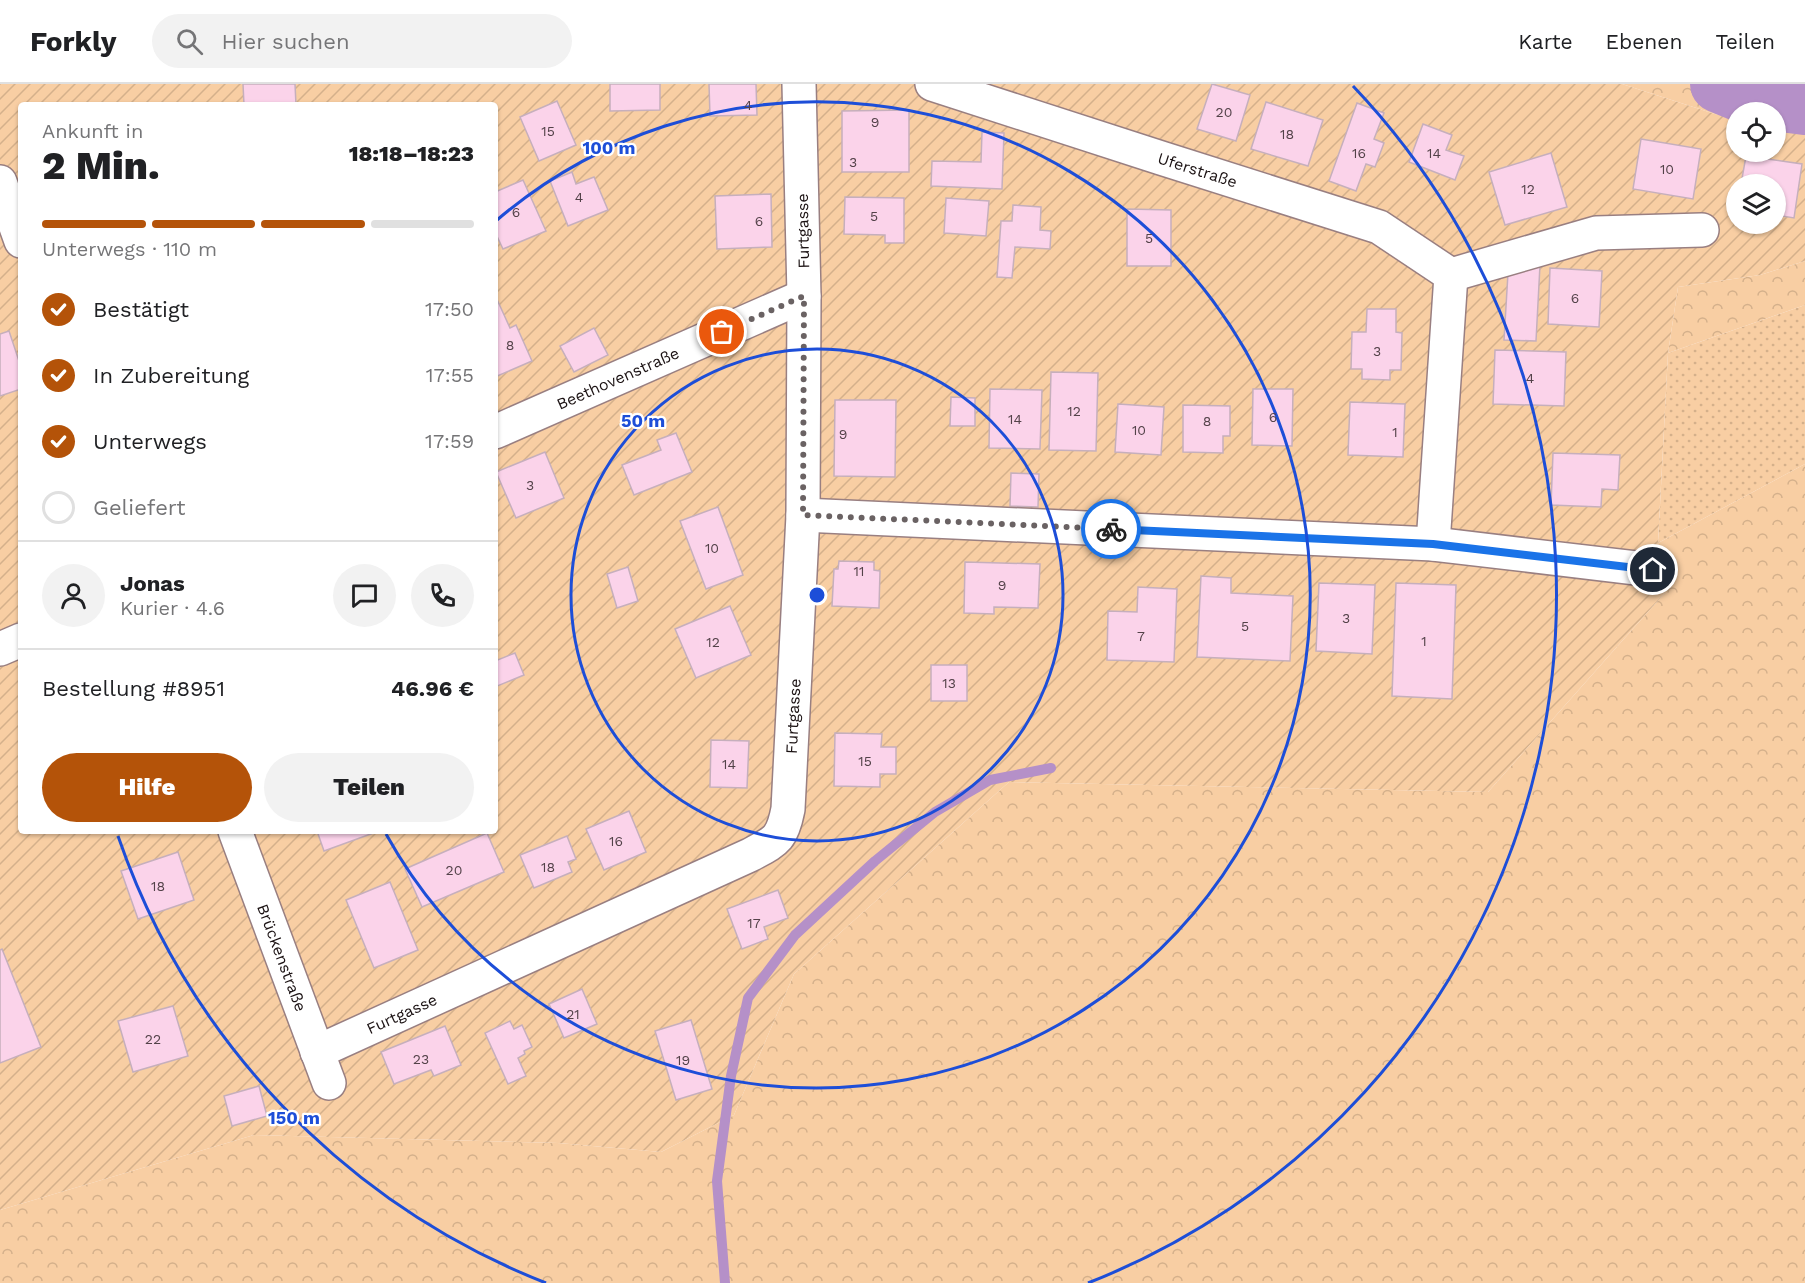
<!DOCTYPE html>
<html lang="de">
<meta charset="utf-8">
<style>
:root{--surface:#fff;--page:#f2f2f2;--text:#202124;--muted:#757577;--line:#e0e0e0;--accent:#b45309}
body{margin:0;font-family:"Work Sans",sans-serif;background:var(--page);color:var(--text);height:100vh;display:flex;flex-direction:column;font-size:22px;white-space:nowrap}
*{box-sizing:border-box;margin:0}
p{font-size:20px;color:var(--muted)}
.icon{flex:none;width:33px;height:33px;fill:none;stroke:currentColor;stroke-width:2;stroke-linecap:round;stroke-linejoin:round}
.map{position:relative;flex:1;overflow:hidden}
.panel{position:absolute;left:18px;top:18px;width:480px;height:732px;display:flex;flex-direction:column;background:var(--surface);border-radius:6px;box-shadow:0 2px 4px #0004}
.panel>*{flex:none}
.controls{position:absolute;left:1726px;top:18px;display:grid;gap:12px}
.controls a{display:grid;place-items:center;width:60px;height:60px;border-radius:50%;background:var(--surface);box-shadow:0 2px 4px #0004;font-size:30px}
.pin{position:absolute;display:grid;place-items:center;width:51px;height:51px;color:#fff;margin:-26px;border:3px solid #fff;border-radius:50%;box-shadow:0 2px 6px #0007}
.courier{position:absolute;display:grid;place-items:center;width:60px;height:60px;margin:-30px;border:4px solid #1a73e8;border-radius:50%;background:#fff;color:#222;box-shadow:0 2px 8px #0007}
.summary em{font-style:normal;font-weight:800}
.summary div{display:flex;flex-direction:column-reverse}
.summary{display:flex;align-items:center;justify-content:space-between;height:102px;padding:0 24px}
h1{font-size:39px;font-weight:800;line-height:45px}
.bar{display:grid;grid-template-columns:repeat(4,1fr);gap:9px 6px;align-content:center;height:72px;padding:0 24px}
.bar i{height:8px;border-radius:4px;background:var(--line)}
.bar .selected{background:var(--accent)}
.bar p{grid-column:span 4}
.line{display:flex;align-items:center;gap:15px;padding:0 24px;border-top:2px solid var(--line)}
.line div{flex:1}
.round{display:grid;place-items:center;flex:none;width:63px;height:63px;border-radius:32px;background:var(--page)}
ol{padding:0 24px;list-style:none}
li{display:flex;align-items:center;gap:18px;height:66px}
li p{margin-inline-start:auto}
li .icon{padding:6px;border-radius:50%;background:var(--accent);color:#fff;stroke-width:4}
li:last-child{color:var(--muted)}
li i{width:33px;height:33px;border:3px solid var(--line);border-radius:50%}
.button{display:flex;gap:12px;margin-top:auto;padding:12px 24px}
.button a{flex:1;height:69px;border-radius:36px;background:var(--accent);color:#fff;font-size:24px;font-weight:800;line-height:69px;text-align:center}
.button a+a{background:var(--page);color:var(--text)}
header{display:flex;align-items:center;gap:36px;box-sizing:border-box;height:84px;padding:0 30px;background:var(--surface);border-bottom:2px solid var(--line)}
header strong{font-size:28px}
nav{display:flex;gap:33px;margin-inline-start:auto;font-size:21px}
.search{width:420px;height:54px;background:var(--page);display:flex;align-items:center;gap:15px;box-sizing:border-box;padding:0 21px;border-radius:33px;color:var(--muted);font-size:22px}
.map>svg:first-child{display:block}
.grass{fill:url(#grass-dots)}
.forest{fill:url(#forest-crowns)}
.garden{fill:url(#garden-furrows);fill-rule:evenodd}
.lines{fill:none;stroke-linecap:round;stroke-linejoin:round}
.stream{stroke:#b590c8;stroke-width:10}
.river{stroke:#b590c8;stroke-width:58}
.building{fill:#fbd3ea;stroke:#c6afbc;stroke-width:1.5}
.minor-casing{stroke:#997f81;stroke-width:36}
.minor{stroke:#fff;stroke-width:33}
.done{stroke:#6a6263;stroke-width:6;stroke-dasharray:0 10.8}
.route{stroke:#1a73e8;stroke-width:8}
.ring{fill:none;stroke:#1d4ed8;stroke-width:3}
.labels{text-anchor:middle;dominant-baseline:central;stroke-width:4.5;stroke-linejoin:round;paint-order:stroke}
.number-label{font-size:14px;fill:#534249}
.street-label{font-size:16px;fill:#1b1213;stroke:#fff}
.centre{fill:#1d4ed8;stroke:#fff;stroke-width:3}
.ring-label{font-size:18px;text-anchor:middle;font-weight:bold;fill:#1d4ed8;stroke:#fff;stroke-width:4.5;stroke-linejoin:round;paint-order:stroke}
</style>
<header>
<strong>Forkly</strong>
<div class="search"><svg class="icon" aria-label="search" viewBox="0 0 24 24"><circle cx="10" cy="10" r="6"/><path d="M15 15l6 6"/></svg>Hier suchen</div>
<nav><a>Karte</a><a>Ebenen</a><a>Teilen</a></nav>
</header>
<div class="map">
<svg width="1805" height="1199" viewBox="0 0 1805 1199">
<defs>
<pattern id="grass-dots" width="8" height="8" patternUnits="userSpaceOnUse" patternTransform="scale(1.5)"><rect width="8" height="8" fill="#f8cea3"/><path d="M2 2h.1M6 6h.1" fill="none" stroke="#d4b08b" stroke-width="1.8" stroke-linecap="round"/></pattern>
<pattern id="forest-crowns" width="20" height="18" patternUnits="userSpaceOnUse" patternTransform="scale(1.5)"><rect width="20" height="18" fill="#f8cea3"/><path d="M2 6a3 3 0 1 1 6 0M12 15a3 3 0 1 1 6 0" fill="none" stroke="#d4b08b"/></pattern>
<pattern id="garden-furrows" width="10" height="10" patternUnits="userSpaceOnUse" patternTransform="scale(1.5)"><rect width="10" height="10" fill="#f8cea3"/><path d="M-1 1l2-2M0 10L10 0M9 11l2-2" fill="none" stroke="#d4b08b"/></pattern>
</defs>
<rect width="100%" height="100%" fill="#fcf6f7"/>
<path class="grass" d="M1805 221V380L1658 459 1668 269Z"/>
<g class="forest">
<path d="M1622 0H1805V45L1776 40V28H1737V34L1715 30Z"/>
<path d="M1805 177V221L1668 269 1678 203 1760 191Z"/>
<path d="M1805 380V1199H0V1126L254 1051 558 1059 661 1068 734 1031 794 890 1009 698 1488 708 1670 503 1658 459Z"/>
</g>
<path class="garden" d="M0 0H1622L1715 30 1737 34V68H1776V40L1805 45V177L1760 191 1678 203 1668 269 1658 458 1670 503 1488 708 1009 698 794 890 734 1031 661 1068 558 1059 254 1051 0 1126ZM21 21H495V747H21ZM1737 100H1776V140H1737Z"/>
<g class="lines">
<path class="stream" d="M725 1199 717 1097 731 992 748 914 795 851 875 777 935 728 990 696 1051 684"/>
<path class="river" d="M1719 0 1758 16 1805 22"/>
</g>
<g class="building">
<path d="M243 0H295L296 21H244Z"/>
<path d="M610 0H660V26L610 27Z"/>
<path d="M709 0H756L757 31 710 32Z"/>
<path d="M1212 0 1250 11 1236 57 1197 45Z"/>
<path d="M557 17 576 61 539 77 520 33Z"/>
<path d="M1266 18 1323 36 1308 82 1251 65Z"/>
<path d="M1357 19 1384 29 1374 55 1384 59 1375 83 1366 80 1356 107 1329 97Z"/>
<path d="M909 26V88H842V27Z"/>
<path d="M1423 40 1452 51 1446 66 1464 72 1455 96 1409 78Z"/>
<path d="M982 48 1004 49 1002 105 931 102 932 77 981 78Z"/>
<path d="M1641 55 1701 65 1693 115 1633 105Z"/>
<path d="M1551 69 1567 123 1505 141 1489 88Z"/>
<path d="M1746 72 1802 80 1794 134 1776 131V100H1741Z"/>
<path d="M572 88 576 100 594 93 608 126 568 142 550 97Z"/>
<path d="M523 96 546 147 503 165 495 148V108Z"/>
<path d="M771 110 772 163 717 165 715 112Z"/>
<path d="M845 113 904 114V159H885V151L844 150Z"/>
<path d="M946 114 989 117 986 152 944 149Z"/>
<path d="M1013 121 1041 123 1040 146 1051 147 1050 165 1015 163 1012 194 997 193 1001 137H1012Z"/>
<path d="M1127 125 1171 126V182H1127Z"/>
<path d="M1540 181 1536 257 1504 256 1508 189Z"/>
<path d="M1550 184 1602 187 1599 243 1548 240Z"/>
<path d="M495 211 510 244 516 241 532 277 495 293Z"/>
<path d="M1367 225H1396V248L1402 249 1401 286H1390V296L1362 295V285H1351L1352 248H1366Z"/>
<path d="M594 244 608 271 574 288 560 262Z"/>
<path d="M9 247 21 283V305L0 312V250Z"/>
<path d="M1495 266 1566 268 1564 322 1493 320Z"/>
<path d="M1051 288 1098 289 1096 367 1049 366Z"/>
<path d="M990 305 1042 306 1040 365 989 364Z"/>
<path d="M1253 305H1293L1292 362 1252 361Z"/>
<path d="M951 313 975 314V342H950Z"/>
<path d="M835 316H896L895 393 834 392Z"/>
<path d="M1350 318 1405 320 1403 373 1348 371Z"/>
<path d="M1118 320 1164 323 1161 371 1115 368Z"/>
<path d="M1183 321 1230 322V352H1223V369L1183 368Z"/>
<path d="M676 349 692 388 634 411 622 381 661 366 657 356Z"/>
<path d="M545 368 564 414 516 434 496 388Z"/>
<path d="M1553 369 1620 371 1618 406 1602 405 1601 423 1551 421Z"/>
<path d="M1011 389 1039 390 1038 423 1010 422Z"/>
<path d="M718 423 743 491 706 505 680 437Z"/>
<path d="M839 477 874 478V486L880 487 879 524 832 522 834 485H838Z"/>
<path d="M965 478 1040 480 1038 524 994 523V530L964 529Z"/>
<path d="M628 483 638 517 617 524 607 490Z"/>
<path d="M1201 492 1231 494V509L1293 512 1290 577 1197 573Z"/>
<path d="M1319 499 1375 501 1372 570 1316 567Z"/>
<path d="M1396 499 1456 501 1452 615 1392 612Z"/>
<path d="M1138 503 1177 505 1174 578 1107 576 1108 527 1137 528Z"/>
<path d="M730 522 751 571 696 594 675 545Z"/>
<path d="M515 569 524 591 495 603V577Z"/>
<rect x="931" y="581" width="36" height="36"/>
<path d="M835 649 882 650 881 663H896V690H880V703L834 702Z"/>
<path d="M711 656 749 657 747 704 710 703Z"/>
<path d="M629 727 646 768 604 786 586 745Z"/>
<path d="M317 747H379L324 767Z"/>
<path d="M487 749 504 788 422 823 405 785Z"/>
<path d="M567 752 576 775 568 778 572 788 534 804 520 771Z"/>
<path d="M178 768 194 816 138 835 121 787Z"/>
<path d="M390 798 418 866 374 884 346 816Z"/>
<path d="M778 806 788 834 764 843 768 855 742 865 727 825Z"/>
<path d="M2 865 41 963 0 979V866Z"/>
<path d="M582 905 597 940 564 954 549 920Z"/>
<path d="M173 922 188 972 133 988 118 937Z"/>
<path d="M691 936 712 1005 676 1016 655 947Z"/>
<path d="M510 937 514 945 522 941 532 963 524 967 525 970 518 974 526 992 508 1000 485 949Z"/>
<path d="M445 942 461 981 434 992 431 986 394 1000 381 968Z"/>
<path d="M259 1002 267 1032 232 1042 224 1012Z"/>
</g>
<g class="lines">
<defs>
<g id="minor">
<path id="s1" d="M932 0 1161 74 1379 143 1451 191 1433 460"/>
<path d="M0 98 21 157"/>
<path d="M1451 191 1596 149 1702 146"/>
<path id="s2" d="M495 348 804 212"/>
<path d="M803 431 1433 460 1653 486"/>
<path d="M0 565 21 556"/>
<path id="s3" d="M235 747 329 999"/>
<path id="s4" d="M317 968 750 771C776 757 782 756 788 725L803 431 804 212 799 0"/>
</g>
</defs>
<use href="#minor" class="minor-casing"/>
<use href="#minor" class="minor"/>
</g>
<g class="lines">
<path class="done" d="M722 248 804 212 803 431 1111 445"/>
<path class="route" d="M1111 445 1433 460 1653 486"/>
</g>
<g class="ring">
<circle cx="817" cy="511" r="246"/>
<path d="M497 136A493 493 0 1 1 386 750"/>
<path d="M546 1199A739 739 0 0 1 118 752M1353 2A739 739 0 0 1 1088 1199"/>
</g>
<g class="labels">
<g class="number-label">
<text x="748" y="21">4</text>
<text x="1224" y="28">20</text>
<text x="875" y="38">9</text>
<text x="548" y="47">15</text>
<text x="1287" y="50">18</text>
<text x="1359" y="69">16</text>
<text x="1434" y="69">14</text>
<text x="853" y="78">3</text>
<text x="1667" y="85">10</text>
<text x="1528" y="105">12</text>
<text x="579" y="113">4</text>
<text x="516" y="128">6</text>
<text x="874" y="132">5</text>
<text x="759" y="137">6</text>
<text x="1149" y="154">5</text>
<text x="1575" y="214">6</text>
<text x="510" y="261">8</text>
<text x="1377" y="267">3</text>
<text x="1530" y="294">4</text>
<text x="1074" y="327">12</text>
<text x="1273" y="333">6</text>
<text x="1015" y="335">14</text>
<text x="1207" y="337">8</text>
<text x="1139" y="346">10</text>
<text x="1395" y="348">1</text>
<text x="843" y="350">9</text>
<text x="530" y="401">3</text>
<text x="712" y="464">10</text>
<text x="859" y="487">11</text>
<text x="1002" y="501">9</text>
<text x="1346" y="534">3</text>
<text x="1245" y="542">5</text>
<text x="1141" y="552">7</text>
<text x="1424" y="557">1</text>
<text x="713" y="558">12</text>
<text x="949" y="599">13</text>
<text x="865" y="677">15</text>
<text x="729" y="680">14</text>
<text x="616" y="757">16</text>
<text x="548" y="783">18</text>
<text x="454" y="786">20</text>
<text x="158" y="802">18</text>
<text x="754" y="839">17</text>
<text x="573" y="930">21</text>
<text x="153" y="955">22</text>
<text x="421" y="975">23</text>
<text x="683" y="976">19</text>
</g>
<g class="street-label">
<text stroke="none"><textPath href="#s1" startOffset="279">Uferstraße</textPath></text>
<text transform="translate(803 147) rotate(-91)">Furtgasse</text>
<text stroke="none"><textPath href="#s2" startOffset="134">Beethovenstraße</textPath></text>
<text stroke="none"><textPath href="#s4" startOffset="632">Furtgasse</textPath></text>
<text stroke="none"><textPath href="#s3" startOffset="135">Brückenstraße</textPath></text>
<text stroke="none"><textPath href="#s4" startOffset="93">Furtgasse</textPath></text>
</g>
</g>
<circle cx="817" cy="511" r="9" class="centre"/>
<g class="ring-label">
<text x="609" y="70">100 m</text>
<text x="643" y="343">50 m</text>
<text x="294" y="1040">150 m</text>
</g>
</svg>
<div class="controls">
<a><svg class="icon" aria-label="locate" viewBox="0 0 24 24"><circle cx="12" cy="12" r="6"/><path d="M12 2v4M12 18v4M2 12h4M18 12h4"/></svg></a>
<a><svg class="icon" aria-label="layers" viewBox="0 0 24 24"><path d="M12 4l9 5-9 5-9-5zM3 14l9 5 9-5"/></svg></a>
</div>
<div class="pin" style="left:722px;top:248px;background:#ea580c"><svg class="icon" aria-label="bag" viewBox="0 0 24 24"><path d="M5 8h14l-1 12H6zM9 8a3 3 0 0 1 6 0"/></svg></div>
<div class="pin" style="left:1653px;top:486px;background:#1f2937"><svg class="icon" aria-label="home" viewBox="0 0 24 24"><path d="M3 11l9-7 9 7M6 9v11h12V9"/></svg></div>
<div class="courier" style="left:1111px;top:445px"><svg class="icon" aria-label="bike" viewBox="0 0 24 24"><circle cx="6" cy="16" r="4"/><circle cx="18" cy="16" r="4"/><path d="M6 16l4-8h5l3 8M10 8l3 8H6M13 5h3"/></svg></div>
<section class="panel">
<div class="summary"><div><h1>2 Min.</h1><p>Ankunft in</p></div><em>18:18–18:23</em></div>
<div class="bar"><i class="selected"></i><i class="selected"></i><i class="selected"></i><i></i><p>Unterwegs · 110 m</p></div>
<ol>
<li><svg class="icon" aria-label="check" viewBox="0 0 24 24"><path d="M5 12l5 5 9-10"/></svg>Bestätigt<p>17:50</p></li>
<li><svg class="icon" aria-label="check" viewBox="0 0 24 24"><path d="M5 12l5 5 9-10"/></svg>In Zubereitung<p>17:55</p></li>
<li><svg class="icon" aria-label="check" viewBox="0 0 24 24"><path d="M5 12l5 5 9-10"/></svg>Unterwegs<p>17:59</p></li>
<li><i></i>Geliefert</li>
</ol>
<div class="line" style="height:108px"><a class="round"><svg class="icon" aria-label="person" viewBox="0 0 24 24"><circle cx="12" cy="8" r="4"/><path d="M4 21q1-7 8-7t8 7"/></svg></a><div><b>Jonas</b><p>Kurier · 4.6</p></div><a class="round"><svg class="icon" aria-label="chat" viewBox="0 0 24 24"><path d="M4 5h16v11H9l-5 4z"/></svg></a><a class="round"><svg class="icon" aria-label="phone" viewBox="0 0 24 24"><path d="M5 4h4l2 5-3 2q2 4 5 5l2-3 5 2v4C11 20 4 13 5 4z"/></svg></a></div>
<div class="line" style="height:78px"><div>Bestellung #8951</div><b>46.96 €</b></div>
<div class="button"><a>Hilfe</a><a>Teilen</a></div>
</section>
</div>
